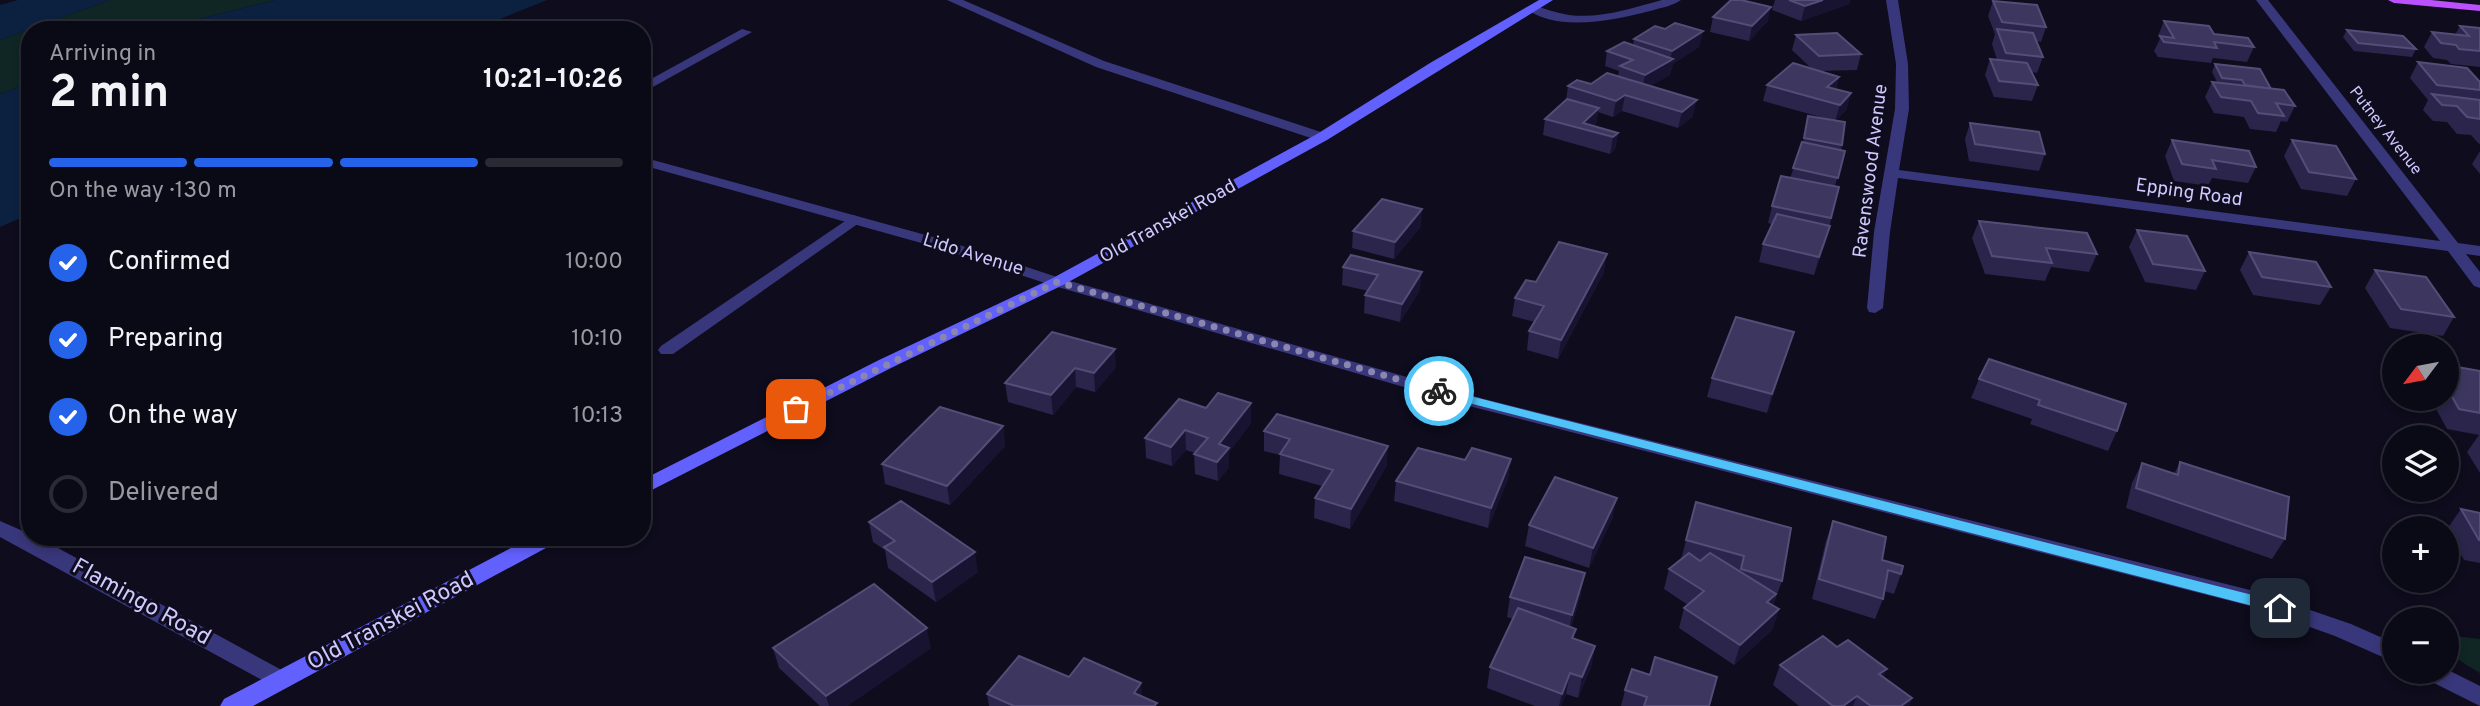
<!DOCTYPE html>
<meta charset="utf-8">
<style>
:root{--surface:#0a0916;--page:#13121f;--text:#f1f3f6;--muted:#999aa1;--line:#2a2a35;--accent:#2563eb}
body{margin:0;font-family:Overpass,sans-serif;background:var(--page);color:var(--text);height:100vh;display:flex;flex-direction:column;font-size:26px;white-space:nowrap}
*{box-sizing:border-box;margin:0}
p{font-size:23px;color:var(--muted)}
.icon{flex:none;width:38px;height:38px;fill:none;stroke:currentColor;stroke-width:2;stroke-linecap:round;stroke-linejoin:round}
.map{position:relative;flex:1;overflow:hidden}
.side{position:absolute;left:21px;top:21px;width:630px;height:525px;display:flex;flex-direction:column;background:var(--surface);border-radius:28px;box-shadow:0 4px 10px #0003,0 0 0 2px var(--line)}
.side>*{flex:none}
.needle{width:46px;rotate:238deg}
.fabs{position:absolute;left:2382px;top:334px;display:grid;gap:14px}
.fabs a{display:grid;place-items:center;width:77px;height:77px;border-radius:50%;background:var(--surface);box-shadow:0 4px 10px #0003,0 0 0 2px var(--line);font-size:35px}
.pin{position:absolute;display:grid;place-items:center;width:60px;height:60px;color:#fff;margin:-30px;border-radius:14px;box-shadow:0 4px 10px #0006}
.courier{position:absolute;display:grid;place-items:center;width:70px;height:70px;margin:-35px;border:5px solid #4fc3f7;border-radius:50%;background:#fff;color:#222;box-shadow:0 2px 9px #0007}
.summary em{font-style:normal;font-weight:700}
.summary div{display:flex;flex-direction:column-reverse}
.summary{display:flex;align-items:center;justify-content:space-between;height:119px;padding:0 28px}
h1{font-size:46px;font-weight:700;line-height:52px}
.bar{display:grid;grid-template-columns:repeat(4,1fr);gap:10px 7px;align-content:center;height:84px;padding:0 28px}
.bar i{height:9px;border-radius:5px;background:var(--line)}
.bar .on{background:var(--accent)}
.bar p{grid-column:span 4}
ol{padding:0 28px;list-style:none}
li{display:flex;align-items:center;gap:21px;height:77px}
li p{margin-inline-start:auto}
li .icon{padding:7px;border-radius:50%;background:var(--accent);color:#fff;stroke-width:4}
li:last-child{color:var(--muted)}
li i{width:38px;height:38px;border:4px solid var(--line);border-radius:50%}
.map>svg:first-child{display:block}
.green{fill:#0f2625}
.water{fill:#0c2140}
.lines{fill:none;stroke-linecap:round;stroke-linejoin:round}
.lane{fill:#39377b;fill-rule:evenodd}
.street{fill:#39377b;fill-rule:evenodd}
.secondary{fill:#6361fd;fill-rule:evenodd}
.primary{fill:#bb51fc;fill-rule:evenodd}
.wall{fill:#2b244b}
.shaded-wall{fill:#181330}
.building{fill:#3d365e;stroke:#544d77;stroke-width:2}
.route{fill:#4fc3f7}
.done{stroke:#8b86af;stroke-width:7;stroke-dasharray:0 12.6}
.labels{text-anchor:middle;dominant-baseline:central;stroke-width:6;stroke-linejoin:round;paint-order:stroke}
.far-street-label{font-size:16px;fill:#cec8fe;stroke:#0e0c1d}
.street-label{font-size:19px;fill:#cec8fe;stroke:#0e0c1d}
.near-street-label{font-size:23px;fill:#cec8fe;stroke:#0e0c1d}
</style>
<div class="map">
<svg width="2480" height="706" viewBox="0 0 2480 706">
<rect width="100%" height="100%" fill="#0e0c1d"/>
<g class="green">
<path d="M110 0H275L155 30H30V83L0 94V40Z"/>
<path d="M2446 635 2480 639V673C2464 663 2446 656 2446 635Z"/>
</g>
<g class="water">
<path d="M18 0H110L0 40V5Z"/>
<path d="M275 0H547L473 30H155Z"/>
<path d="M30 83V214L0 227V94Z"/>
</g>
<g class="lines">
<g class="lane">
<path d="M947 0H963L1104 61 1327 134 1329 137 1322 141 1317 140 1096 67Z"/>
<path d="M854 215 862 220 859 223 673 354H661L658 350 661 346Z"/>
</g>
<g class="street">
<path d="M1662 0H1681C1673 6 1660 8 1650 11 1614 20 1557 33 1525 8L1531 5C1544 8 1556 13 1569 15 1601 19 1632 8 1662 0Z"/>
<path d="M1886 0H1898L1908 64 1909 109 1899 170 2440 241 2256 0H2268L2458 243 2480 246V256L2466 254 2480 272V288L2474 286 2448 251 1898 178 1890 232 1883 308 1875 313 1869 312 1867 308 1874 232 1895 109 1896 64Z"/>
<path d="M742 29 752 32 642 93V84Z"/>
<path d="M642 157 944 240 1063 279 1484 399 2258 592 2351 624 2394 643V662L2335 636 2254 607 1473 407 1051 285 932 246 642 165Z"/>
<path d="M0 521 30 534V537H37L58 548 289 674 293 680 289 686 281 689 273 686 0 537Z"/>
<path d="M2446 669 2480 686V706L2424 678 2420 672H2446Z"/>
</g>
<g class="secondary">
<path d="M1539 0H1553L1327 140 1063 285 891 368 642 495V480L879 360 1051 279 1317 134 1430 63Z"/>
<path d="M532 537H560L557 542 253 706H220L224 699Z"/>
</g>
<path class="primary" d="M2388 0H2431L2480 5V11L2394 3Z"/>
</g>
<g class="wall">
<path d="M1775 0H1850L1849 4 1801 21 1772 10Z"/>
<path d="M1993 1 2046 27 2041 42 2036 41 2043 57 2037 73 2032 72 2038 85 2032 101 1994 97 1985 75 1990 59 1997 60 1992 44 1995 34 1988 16Z"/>
<path d="M1713 17 1768 21 1749 41 1710 32Z"/>
<path d="M2164 21 2214 34 2254 47 2247 62 2213 58 2211 63 2158 57 2154 51 2160 39 2158 36Z"/>
<path d="M2460 26 2480 28V67L2451 64 2447 60 2433 58 2424 47 2432 32 2455 35Z"/>
<path d="M2347 30 2416 49 2412 57 2354 51 2343 37Z"/>
<path d="M1796 35 1861 54 1857 70 1820 71 1839 77 1836 89 1847 109 1836 120 1842 145 1841 150 1845 151 1835 186 1839 187 1825 244 1814 275 1759 262 1763 244 1772 224 1768 223 1772 206 1790 178 1803 142 1808 116 1831 120 1763 101 1767 85 1812 69 1792 50Z"/>
<path d="M1634 39 1700 46 1673 64 1670 75 1650 86 1693 116 1678 128 1622 111 1613 117 1598 112 1596 124 1594 126 1618 133 1615 149 1610 154 1543 135 1545 119 1566 100 1568 86 1591 84 1618 77 1619 71 1605 66 1607 51 1633 45Z"/>
<path d="M2418 62 2480 82V144L2478 143 2471 135 2457 134 2447 122 2433 121 2423 110 2428 100 2410 78Z"/>
<path d="M2215 64 2271 89 2295 106 2287 122 2281 121 2276 132 2250 129 2244 117 2214 113 2205 97 2212 82H2217L2212 72Z"/>
<path d="M1970 123 2045 154 2039 171 1969 161 1965 139Z"/>
<path d="M2172 140 2256 167 2248 183 2212 178 2208 186 2174 181 2165 156Z"/>
<path d="M2292 140 2356 179 2347 196 2301 189 2284 156Z"/>
<path d="M2480 151V174L2472 164Z"/>
<path d="M1979 221 2097 254 2089 272 2051 267 2045 281 1985 274 1972 238Z"/>
<path d="M1421 226 1394 259 1352 248 1353 231Z"/>
<path d="M2137 230 2205 271 2196 290 2145 282 2129 247Z"/>
<path d="M2249 252 2331 287 2320 305 2253 295 2240 270Z"/>
<path d="M1351 255 1420 290 1400 322 1364 313 1365 295 1368 291 1342 285 1343 267Z"/>
<path d="M2375 270 2454 317 2443 336 2390 328 2365 288Z"/>
<path d="M1604 272 1558 359 1527 350 1529 331 1535 322 1512 316 1515 298 1536 282Z"/>
<path d="M1052 332 1116 367 1095 392 1076 387 1053 415 1008 402 1005 383Z"/>
<path d="M1788 351 1767 413 1707 397 1712 378Z"/>
<path d="M1989 359 2117 431 2108 451 2030 424 2032 419 1971 398 1979 379Z"/>
<path d="M2446 365 2480 371V473L2467 452 2479 435 2447 429 2433 403 2411 399H2446Z"/>
<path d="M2394 370V383L2390 376Z"/>
<path d="M1251 403V423L1229 452V467L1218 481 1195 474 1194 454 1195 453 1186 450 1172 466 1146 458 1145 438 1206 408Z"/>
<path d="M1003 426 1005 446 950 505 885 484 882 464Z"/>
<path d="M1264 431 1387 465 1350 529 1314 518 1315 498 1322 486 1279 474 1280 455 1264 451Z"/>
<path d="M1511 459 1508 479 1488 528 1394 501 1396 481 1465 460Z"/>
<path d="M2180 462 2285 539 2272 559 2126 508 2132 483 2142 463 2174 474Z"/>
<path d="M1696 502 1782 581 1773 605 1779 609 1772 630 1734 665 1679 628 1684 608 1688 605 1664 589 1669 569 1681 560Z"/>
<path d="M2461 509 2480 513V563L2464 560 2447 529Z"/>
<path d="M1613 517 1589 568 1525 546 1529 525Z"/>
<path d="M1833 521 1882 560 1901 574 1894 594 1884 591 1883 599 1875 619 1812 599 1826 541Z"/>
<path d="M869 522 978 572 936 602 888 568 885 550 873 542Z"/>
<path d="M1581 594 1571 627 1574 639 1595 646 1591 667 1578 698 1566 694 1561 706H1535L1487 688 1490 667 1513 619 1507 617 1510 597Z"/>
<path d="M1837 647 1884 677 1912 698 1909 706H1799L1773 685 1780 665Z"/>
<path d="M773 648H931L847 706H820L779 668Z"/>
<path d="M1625 690 1709 706H1621Z"/>
<path d="M987 694 1142 696 1157 706H989Z"/>
</g>
<g class="shaded-wall">
<path d="M1823 0H1850L1849 4 1801 21 1805 6Z"/>
<path d="M1771 7 1768 21 1749 41 1752 26Z"/>
<path d="M1703 31 1700 46 1673 64 1670 75 1642 91 1645 75 1670 62 1672 51Z"/>
<path d="M1839 77 1835 93 1827 87Z"/>
<path d="M1851 93 1847 109 1835 121 1840 105Z"/>
<path d="M1625 95 1622 111 1613 117 1616 101Z"/>
<path d="M1697 100 1693 116 1678 128 1682 112Z"/>
<path d="M1599 108 1596 124 1589 131 1583 123Z"/>
<path d="M1618 133 1615 149 1610 154 1613 137Z"/>
<path d="M1422 209 1421 226 1394 259 1395 242Z"/>
<path d="M1830 226 1825 244 1814 275 1819 257Z"/>
<path d="M1607 254 1604 272 1558 359 1561 340Z"/>
<path d="M1422 272 1420 290 1400 322 1402 304Z"/>
<path d="M1794 332 1788 351 1767 413 1772 394Z"/>
<path d="M1115 349 1116 367 1095 392 1094 373Z"/>
<path d="M1075 368 1076 387 1053 415 1051 395Z"/>
<path d="M1251 403V423L1229 452V467L1218 481 1217 462 1219 444Z"/>
<path d="M1003 426 1005 446 950 505 947 486Z"/>
<path d="M1185 430 1186 450 1172 466 1171 447Z"/>
<path d="M1388 446 1387 465 1350 529 1351 509Z"/>
<path d="M1511 459 1508 479 1488 528 1491 508Z"/>
<path d="M1617 498 1613 517 1589 568 1593 548Z"/>
<path d="M975 552 978 572 936 602 932 582Z"/>
<path d="M1585 573 1581 594 1568 635 1572 615Z"/>
<path d="M1776 594 1770 614 1767 602Z"/>
<path d="M1779 609 1772 630 1734 665 1740 645Z"/>
<path d="M927 628 931 648 847 706H829L826 696Z"/>
<path d="M1595 646 1591 667 1578 698 1582 677Z"/>
<path d="M1887 669 1879 689V674Z"/>
<path d="M1570 673 1566 694 1561 706H1559L1562 694Z"/>
<path d="M1141 683 1143 703 1134 693Z"/>
<path d="M1857 696 1853 706H1843Z"/>
<path d="M1912 698 1909 706H1901Z"/>
</g>
<g class="building">
<path d="M1731 0H1741L1771 7 1752 26 1713 17Z"/>
<path d="M1789 0H1823L1805 6Z"/>
<path d="M1993 1 2037 5 2046 27 2002 22Z"/>
<path d="M2164 21 2209 26 2214 34 2248 38 2254 47 2214 42 2217 48 2164 42 2160 36 2174 38Z"/>
<path d="M1675 23 1703 31 1672 51 1634 39 1655 26 1665 29Z"/>
<path d="M2460 26 2480 28V51L2459 49 2456 45 2441 43 2432 32 2469 36Z"/>
<path d="M1997 29 2033 33 2043 57 2006 53Z"/>
<path d="M2347 30 2403 36 2416 49 2358 43Z"/>
<path d="M1837 33 1861 54 1819 56 1796 35Z"/>
<path d="M1624 42 1673 59 1645 75 1620 66 1633 60 1607 51Z"/>
<path d="M1990 59 2027 63 2038 85 1999 81Z"/>
<path d="M2418 62 2467 68 2480 82V90L2437 85Z"/>
<path d="M1793 63 1839 77 1827 87 1851 93 1840 105 1767 85Z"/>
<path d="M2215 64 2260 69 2271 89 2245 85 2242 80 2222 78Z"/>
<path d="M1607 73 1697 100 1682 112 1625 95 1616 101 1568 86 1577 80 1591 84Z"/>
<path d="M2212 82 2284 90 2295 106 2276 103 2284 116 2258 113 2251 101 2221 97Z"/>
<path d="M2432 94 2480 100V119L2467 117 2457 106 2442 105Z"/>
<path d="M1567 99 1599 108 1583 123 1618 133 1613 137 1545 119Z"/>
<path d="M1808 116 1845 122 1842 145 1804 138Z"/>
<path d="M1970 123 2039 132 2045 154 1975 144Z"/>
<path d="M2172 140 2249 151 2256 167 2212 160 2216 169 2182 164Z"/>
<path d="M2292 140 2336 146 2356 179 2309 172Z"/>
<path d="M1802 142 1845 151 1838 178 1793 168Z"/>
<path d="M1781 176 1839 187 1831 218 1772 206Z"/>
<path d="M1382 199 1422 209 1395 242 1353 231Z"/>
<path d="M1777 214 1830 226 1819 257 1763 244Z"/>
<path d="M1979 221 2087 233 2097 254 2046 248 2052 263 1992 256Z"/>
<path d="M2137 230 2187 236 2205 271 2153 264Z"/>
<path d="M1559 242 1607 254 1561 340 1529 331 1544 306 1515 298 1526 280 1536 282Z"/>
<path d="M2249 252 2316 262 2331 287 2262 277Z"/>
<path d="M1351 255 1422 272 1402 304 1365 295 1378 275 1343 267Z"/>
<path d="M2375 270 2426 277 2454 317 2401 309Z"/>
<path d="M1736 317 1794 332 1772 394 1712 378Z"/>
<path d="M1052 332 1115 349 1094 373 1075 368 1051 395 1005 383Z"/>
<path d="M1989 359 2126 404 2117 431 2038 405 2040 400 1979 379Z"/>
<path d="M2446 365 2480 371V413L2459 409 2446 386Z"/>
<path d="M1218 393 1251 403 1219 444 1229 448 1217 462 1194 454 1208 438 1185 430 1171 447 1145 438 1179 399 1206 408Z"/>
<path d="M940 407 1003 426 947 486 882 464Z"/>
<path d="M1277 414 1388 446 1351 509 1315 498 1333 470 1280 454 1290 439 1264 431Z"/>
<path d="M1418 448 1465 460 1472 448 1511 459 1491 508 1396 481Z"/>
<path d="M2180 462 2289 497 2285 539 2136 488 2142 463 2178 475Z"/>
<path d="M1555 477 1617 498 1593 548 1529 525Z"/>
<path d="M901 501 975 552 932 582 884 547 895 541 869 522Z"/>
<path d="M1696 502 1791 528 1782 581 1741 569 1744 556 1686 540Z"/>
<path d="M2461 509 2480 513V540H2479Z"/>
<path d="M1833 521 1886 537 1882 560 1903 566 1901 574 1888 570 1883 599 1819 579Z"/>
<path d="M1689 553 1700 561 1710 553 1776 594 1767 602 1779 609 1740 645 1684 608 1704 591 1669 569Z"/>
<path d="M1525 557 1585 573 1572 615 1510 597Z"/>
<path d="M874 584 927 628 826 696 773 648Z"/>
<path d="M1518 608 1576 629 1572 638 1595 646 1582 677 1570 673 1562 694 1490 667Z"/>
<path d="M1823 636 1837 647 1848 640 1887 669 1879 674 1912 698 1901 706H1871L1857 696 1843 706H1833L1780 665Z"/>
<path d="M1019 656 1069 677 1084 658 1141 683 1134 693 1157 703 1154 706H1014L987 694Z"/>
<path d="M1655 657 1717 677 1709 706H1644L1647 697 1625 690 1632 669 1650 675Z"/>
</g>
<path class="route" d="M1439 388 2280 602 2287 608 2280 613 1434 394V389Z"/>
<g class="lines">
<path class="done" d="M796 409 1057 282 1439 391"/>
</g>
<g class="labels">
<g class="far-street-label">
<text transform="translate(2385 131) rotate(52)">Putney Avenue</text>
</g>
<g class="street-label">
<text transform="translate(1871 171) rotate(-83)">Ravenswood Avenue</text>
<text transform="translate(2189 193) rotate(8)">Epping Road</text>
<text transform="translate(1168 222) rotate(-29)">Old Transkei Road</text>
<text transform="translate(973 255) rotate(17)">Lido Avenue</text>
</g>
<g class="near-street-label">
<text transform="translate(141 603) rotate(29)">Flamingo Road</text>
<text transform="translate(391 622) rotate(-28)">Old Transkei Road</text>
</g>
</g>
</svg>
<div class="fabs">
<a><svg class="needle" viewBox="-14 -14 28 28"><path d="M0-13l5 13h-10z" fill="#e53935"/><path d="M0 13l5-13h-10z" fill="#999aa1"/></svg></a>
<a><svg class="icon" aria-label="layers" viewBox="0 0 24 24"><path d="M12 4l9 5-9 5-9-5zM3 14l9 5 9-5"/></svg></a>
<a>+</a>
<a>−</a>
</div>
<div class="pin" style="left:796px;top:409px;background:#ea580c"><svg class="icon" aria-label="bag" viewBox="0 0 24 24"><path d="M5 8h14l-1 12H6zM9 8a3 3 0 0 1 6 0"/></svg></div>
<div class="pin" style="left:2280px;top:608px;background:#1f2937"><svg class="icon" aria-label="home" viewBox="0 0 24 24"><path d="M3 11l9-7 9 7M6 9v11h12V9"/></svg></div>
<div class="courier" style="left:1439px;top:391px"><svg class="icon" aria-label="bike" viewBox="0 0 24 24"><circle cx="6" cy="16" r="4"/><circle cx="18" cy="16" r="4"/><path d="M6 16l4-8h5l3 8M10 8l3 8H6M13 5h3"/></svg></div>
<section class="side">
<div class="summary"><div><h1>2 min</h1><p>Arriving in</p></div><em>10:21–10:26</em></div>
<div class="bar"><i class="on"></i><i class="on"></i><i class="on"></i><i></i><p>On the way · 130 m</p></div>
<ol>
<li><svg class="icon" aria-label="check" viewBox="0 0 24 24"><path d="M5 12l5 5 9-10"/></svg>Confirmed<p>10:00</p></li>
<li><svg class="icon" aria-label="check" viewBox="0 0 24 24"><path d="M5 12l5 5 9-10"/></svg>Preparing<p>10:10</p></li>
<li><svg class="icon" aria-label="check" viewBox="0 0 24 24"><path d="M5 12l5 5 9-10"/></svg>On the way<p>10:13</p></li>
<li><i></i>Delivered</li>
</ol>
</section>
</div>
